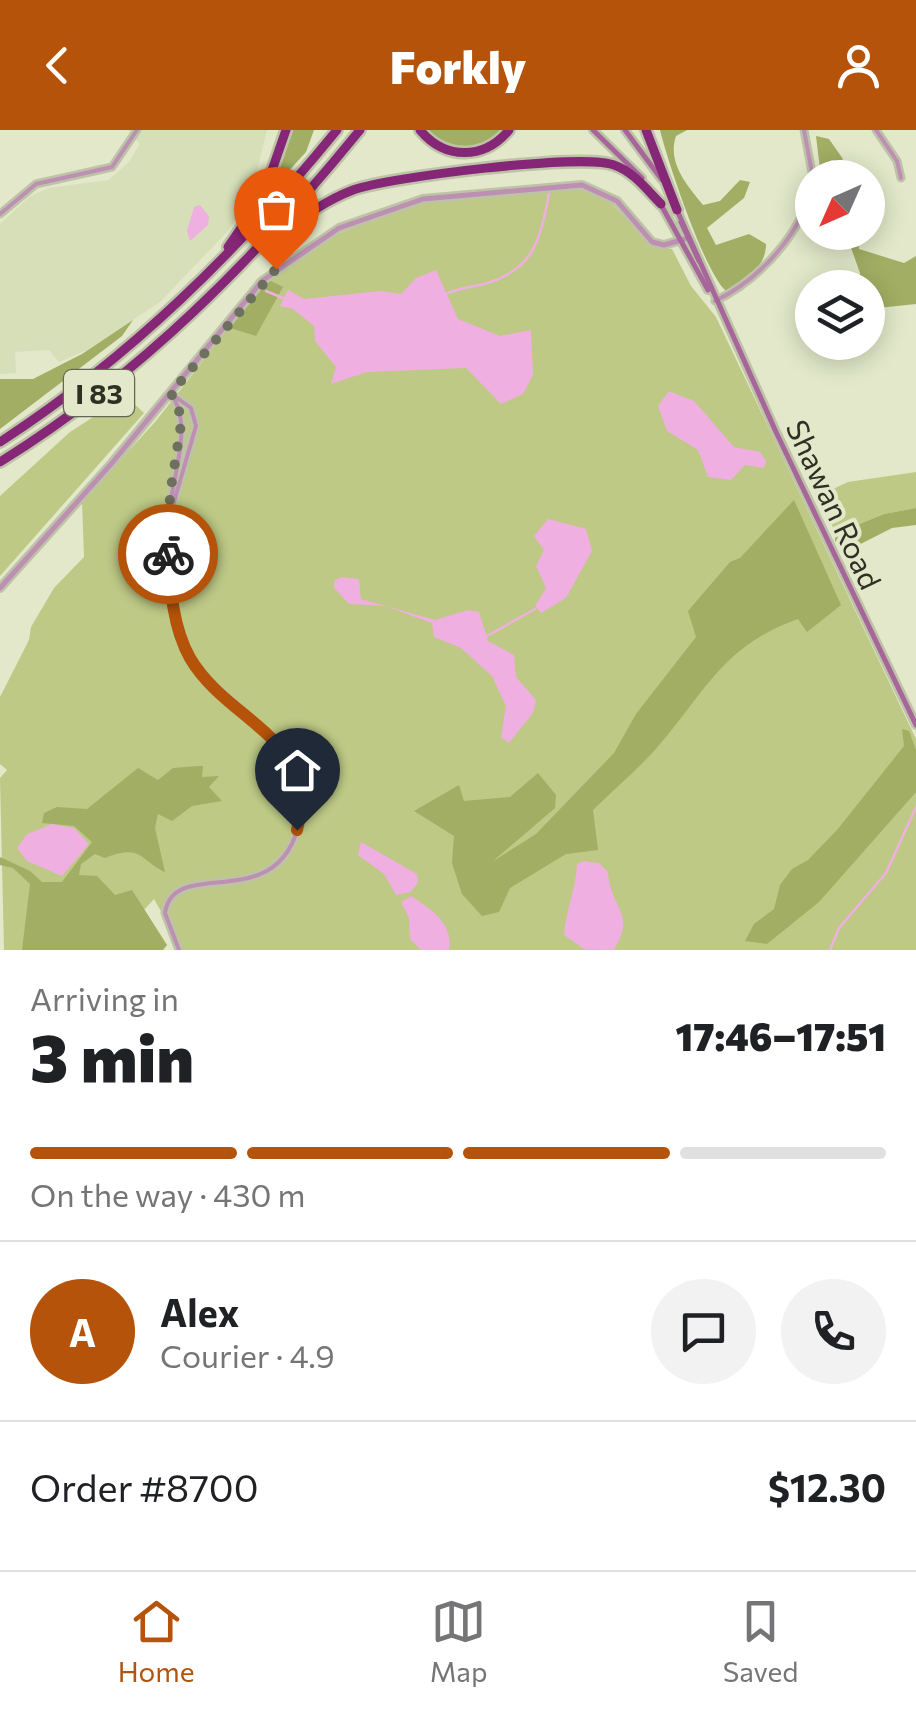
<!DOCTYPE html>
<meta charset="utf-8">
<style>
:root{--surface:#fff;--page:#f2f2f2;--text:#202124;--muted:#757577;--line:#e0e0e0;--accent:#b45309}
body{margin:0;font-family:Commissioner,sans-serif;background:var(--page);color:var(--text);height:100vh;display:flex;flex-direction:column;font-size:38px;white-space:nowrap}
*{box-sizing:border-box;margin:0}
p{font-size:32px;color:var(--muted)}
.icon{flex:none;width:55px;height:55px;fill:none;stroke:currentColor;stroke-width:2;stroke-linecap:round;stroke-linejoin:round}
.map{position:relative;height:820px;overflow:hidden}
.sheet{display:flex;flex-direction:column;background:var(--surface);flex:1}
.sheet>*{flex:none}
.needle{width:65px;rotate:225deg}
.buttons{position:absolute;left:795px;top:30px;display:grid;gap:20px}
.buttons a{display:grid;place-items:center;width:90px;height:90px;border-radius:50%;background:var(--surface);box-shadow:0 5px 25px #0003;font-size:50px}
.pin{position:absolute;display:grid;place-items:center;width:85px;height:85px;color:#fff;margin:-102px -42px;border-radius:50% 50% 50% 0;rotate:-45deg;box-shadow:0 0 10px #0007}
.pin .icon{rotate:45deg}
.courier{position:absolute;display:grid;place-items:center;width:100px;height:100px;margin:-50px;border:8px solid #b45309;border-radius:50%;background:#fff;color:#222;box-shadow:0 2px 12px #0007}
.headline em{font-style:normal;font-weight:800}
.headline div{display:flex;flex-direction:column-reverse}
.headline{display:flex;align-items:center;justify-content:space-between;height:170px;padding:0 30px}
h1{font-size:65px;font-weight:800;line-height:75px}
.bar{display:grid;grid-template-columns:repeat(4,1fr);gap:15px 10px;align-content:center;height:120px;padding:0 30px}
.bar i{height:12px;border-radius:8px;background:var(--line)}
.bar .selected{background:var(--accent)}
.bar p{grid-column:span 4}
.line{display:flex;align-items:center;gap:25px;padding:0 30px;border-top:2px solid var(--line)}
.line div{flex:1}
.round{display:grid;place-items:center;flex:none;width:105px;height:105px;border-radius:52px;background:var(--page)}
header{display:flex;justify-content:space-between;align-items:center;height:130px;padding:0 30px;background:var(--accent);color:#fff;font-size:45px;font-weight:800}
.tabs{display:flex;justify-content:space-around;align-items:center;height:140px;border-top:2px solid var(--line);background:var(--surface);font-size:28px;color:var(--muted)}
.tabs a{display:grid;justify-items:center;gap:5px}
.tabs .selected{color:var(--accent)}
.map>svg:first-child{display:block}
.built{fill:#d7dfb8}
.green{fill:#bdc985}
.forest{fill:#a2ae63}
.water{fill:#f0afe1}
.lines{fill:none;stroke-linecap:round;stroke-linejoin:round}
.stream{stroke:#f0afe1;stroke-width:2.5}
.minor-casing{stroke:#bec3a8;stroke-width:9}
.tertiary-casing{stroke:#bec3a8;stroke-width:10}
.secondary-casing{stroke:#bec3a8;stroke-width:10}
.motorway-casing{stroke:#bec3a8;stroke-width:14}
.minor{stroke:#bd90b3;stroke-width:4}
.tertiary{stroke:#bd90b3;stroke-width:5}
.secondary{stroke:#a7669a;stroke-width:5}
.motorway{stroke:#862677;stroke-width:9}
.done{stroke:#6d705e;stroke-width:10;stroke-dasharray:0 18}
.route{stroke:#b45309;stroke-width:12}
.labels{text-anchor:middle;dominant-baseline:central;stroke-width:8;stroke-linejoin:round;paint-order:stroke}
.shield{fill:#e2e8c9;stroke:#646756;stroke-width:2.5}
.shield-label{font-size:28px;font-weight:bold;fill:#2e3024}
.street-label{font-size:30px;fill:#2e3024;stroke:#e2e8c9}
</style>
<header><svg class="icon" aria-label="back" viewBox="0 0 24 24"><path d="M15 5l-7 7 7 7"/></svg>Forkly<svg class="icon" aria-label="person" viewBox="0 0 24 24"><circle cx="12" cy="8" r="4"/><path d="M4 21q1-7 8-7t8 7"/></svg></header>
<div class="map">
<svg width="916" height="820" viewBox="0 0 916 820">
<rect width="100%" height="100%" fill="#e2e8c9"/>
<path class="built" d="M128 0H267L250 70 228 101 160 172 87 220 59 232 49 220 15 222 16 243 0 244V94L29 67 48 58 109 50 129 32 140 14Z"/>
<g class="green">
<path d="M582 58 607 68 651 116 672 119 691 156 716 187 916 609V820H183L154 769 110 817 112 820H4L0 648 7 640 0 634V567L29 510 31 497 54 458 84 427 82 372 155 292 258 161 289 132 329 107 424 72Z"/>
<path d="M126 266 144 283 0 446V366L70 302Z"/>
<path d="M916 342V378L884 384 835 404 822 364 848 352Z"/>
</g>
<g class="forest">
<path d="M293 0H314L306 22 285 45 278 44Z"/>
<path d="M423 0H504C476 30 452 21 423 0Z"/>
<path d="M660 0H687L676 6C667 33 687 55 703 75L720 71 740 50 750 52 744 68 707 98 716 115 749 104 766 114C766 139 744 149 726 161 705 143 668 33 660 0Z"/>
<path d="M816 6 829 9 843 29 841 33 832 30 828 33 832 47H821Z"/>
<path d="M817 103H858L859 119 904 133 916 126V174L868 179V158L859 157 860 143 849 112 824 114Z"/>
<path d="M267 149 283 157 256 206 227 197Z"/>
<path d="M133 190 122 206 0 299V249H33L82 224Z"/>
<path d="M794 370 841 475 807 502 798 489C721 516 704 565 654 621 635 642 613 660 593 680L598 720 566 724 510 758 499 782 482 786 462 764 452 733 454 706 414 681 459 655 464 671 510 667 538 643 556 665 555 678 492 732 536 704 614 623 636 584 696 507 688 481 730 432 740 428Z"/>
<path d="M916 378V395L892 398 843 423 835 411V404L884 384Z"/>
<path d="M902 599 909 601 916 620V662L819 772 767 814 745 811 754 794 774 779 780 755 792 739 808 730 837 700 904 616Z"/>
<path d="M198 636H203L202 647 219 646 209 657 222 671 192 676 172 691 158 684 155 698 165 742C140 731 143 713 105 728L95 724 81 734 79 745 97 746 115 765 132 760 167 815 163 820H22L30 754 13 738 0 735V727L30 741 42 752H62L92 712 74 696 42 693 44 683 57 677 87 679 138 638 158 650 173 638Z"/>
</g>
<g class="water">
<path d="M200 75 209 86 208 95 190 111 187 101 194 77Z"/>
<path d="M436 140 458 189 500 206 531 200 533 245 523 264 501 274 466 238 367 242 331 254 336 237 315 211 314 196 293 179 280 176 288 160 304 169 380 161 401 164 416 148Z"/>
<path d="M669 261 694 271 734 317 760 322 766 331 764 338 745 335 731 350 708 347 698 320 667 301 658 276Z"/>
<path d="M548 389 586 399 592 421 566 468 541 483 535 476 546 458 536 436 544 420 534 406Z"/>
<path d="M341 447 359 449 361 469 435 490 468 480 479 482 488 511 514 525 516 547 536 570 533 583 509 613 501 607 506 576 492 546 461 518 434 507 432 493 385 476 349 474 334 458V451Z"/>
<path d="M52 694 74 698 89 714 62 746 27 731 17 718 27 704Z"/>
<path d="M361 712 417 744 418 752 411 762 396 765 384 744 358 725Z"/>
<path d="M584 731 599 733 608 742C610 778 637 783 614 820L584 819 564 805C566 779 576 759 577 734Z"/>
<path d="M411 766C431 779 454 794 449 820H421L410 809 409 788 401 772Z"/>
</g>
<g class="lines">
<g class="stream">
<path d="M266 161 283 168"/>
<path d="M446 164C458 158 471 157 484 154 534 140 540 110 549 64"/>
<path d="M487 506 535 479"/>
<path d="M830 820 839 798 886 743 916 677"/>
</g>
<defs>
<g id="minor">
<path d="M804 0 813 48"/>
<path d="M876 0 897 31 901 48"/>
<path d="M0 84 36 54 112 37 137 0"/>
<path d="M715 171C759 150 804 102 812 53"/>
<path d="M171 264C195 295 170 354 168 391 166 428 169 469 180 505 203 577 317 603 300 689 280 790 174 723 165 783L179 820"/>
<path d="M171 382 196 296 191 278 173 265"/>
</g>
<path id="tertiary" d="M0 458 112 333 262 151 339 98 423 69 582 55 617 71 652 112 664 115 685 109"/>
<g id="secondary">
<path d="M593 0 642 48"/>
<path d="M625 0 662 50"/>
<path d="M660 73 708 160"/>
<path d="M676 78 776 302 916 595"/>
<path d="M681 92 699 131"/>
</g>
<g id="motorway">
<path d="M420 0C445 30 484 30 509 0"/>
<path d="M646 0 677 80"/>
<path d="M275 109C299 89 324 71 353 60 389 47 583 23 614 35 634 42 647 60 661 74"/>
<path d="M228 117 263 66 286 0"/>
<path d="M0 312C131 227 239 120 337 0"/>
<path d="M0 332C142 244 255 129 360 0"/>
</g>
</defs>
<use href="#minor" class="minor-casing"/>
<use href="#tertiary" class="tertiary-casing"/>
<use href="#secondary" class="secondary-casing"/>
<use href="#motorway" class="motorway-casing"/>
<use href="#minor" class="minor"/>
<use href="#tertiary" class="tertiary"/>
<use href="#secondary" class="secondary"/>
<use href="#motorway" class="motorway"/>
</g>
<g class="lines">
<path class="done" d="M168 424 170 364 182 288 171 263 276 139"/>
<path class="route" d="M168 424C170 458 173 498 190 528 228 593 320 607 297 700"/>
</g>
<g class="labels">
<rect class="shield" x="64" y="240" width="70" height="46" rx="8"/>
<g class="shield-label">
<text x="99" y="263">I 83</text>
</g>
<g class="street-label">
<text transform="translate(835 374) rotate(65)">Shawan Road</text>
</g>
</g>
</svg>
<div class="buttons">
<a><svg class="needle" viewBox="-14 -14 28 28"><path d="M0-13l5 13h-10z" fill="#e53935"/><path d="M0 13l5-13h-10z" fill="#757577"/></svg></a>
<a><svg class="icon" aria-label="layers" viewBox="0 0 24 24"><path d="M12 4l9 5-9 5-9-5zM3 14l9 5 9-5"/></svg></a>
</div>
<div class="pin" style="left:276px;top:139px;background:#ea580c"><svg class="icon" aria-label="bag" viewBox="0 0 24 24"><path d="M5 8h14l-1 12H6zM9 8a3 3 0 0 1 6 0"/></svg></div>
<div class="pin" style="left:297px;top:700px;background:#1f2937"><svg class="icon" aria-label="home" viewBox="0 0 24 24"><path d="M3 11l9-7 9 7M6 9v11h12V9"/></svg></div>
<div class="courier" style="left:168px;top:424px"><svg class="icon" aria-label="bike" viewBox="0 0 24 24"><circle cx="6" cy="16" r="4"/><circle cx="18" cy="16" r="4"/><path d="M6 16l4-8h5l3 8M10 8l3 8H6M13 5h3"/></svg></div>
</div>
<section class="sheet">
<div class="headline"><div><h1>3 min</h1><p>Arriving in</p></div><em>17:46–17:51</em></div>
<div class="bar"><i class="selected"></i><i class="selected"></i><i class="selected"></i><i></i><p>On the way · 430 m</p></div>
<div class="line" style="height:180px"><b class="round" style="background:var(--accent);color:#fff">A</b><div><b>Alex</b><p>Courier · 4.9</p></div><a class="round"><svg class="icon" aria-label="chat" viewBox="0 0 24 24"><path d="M4 5h16v11H9l-5 4z"/></svg></a><a class="round"><svg class="icon" aria-label="phone" viewBox="0 0 24 24"><path d="M5 4h4l2 5-3 2q2 4 5 5l2-3 5 2v4C11 20 4 13 5 4z"/></svg></a></div>
<div class="line" style="height:130px"><div>Order #8700</div><b>$12.30</b></div>
</section>
<nav class="tabs">
<a class="selected"><svg class="icon" aria-label="home" viewBox="0 0 24 24"><path d="M3 11l9-7 9 7M6 9v11h12V9"/></svg>Home</a>
<a><svg class="icon" aria-label="map" viewBox="0 0 24 24"><path d="M3 6l6-2 6 2 6-2v14l-6 2-6-2-6 2zM9 4v14M15 6v14"/></svg>Map</a>
<a><svg class="icon" aria-label="saved" viewBox="0 0 24 24"><path d="M7 4h10v16l-5-4-5 4z"/></svg>Saved</a>
</nav>
